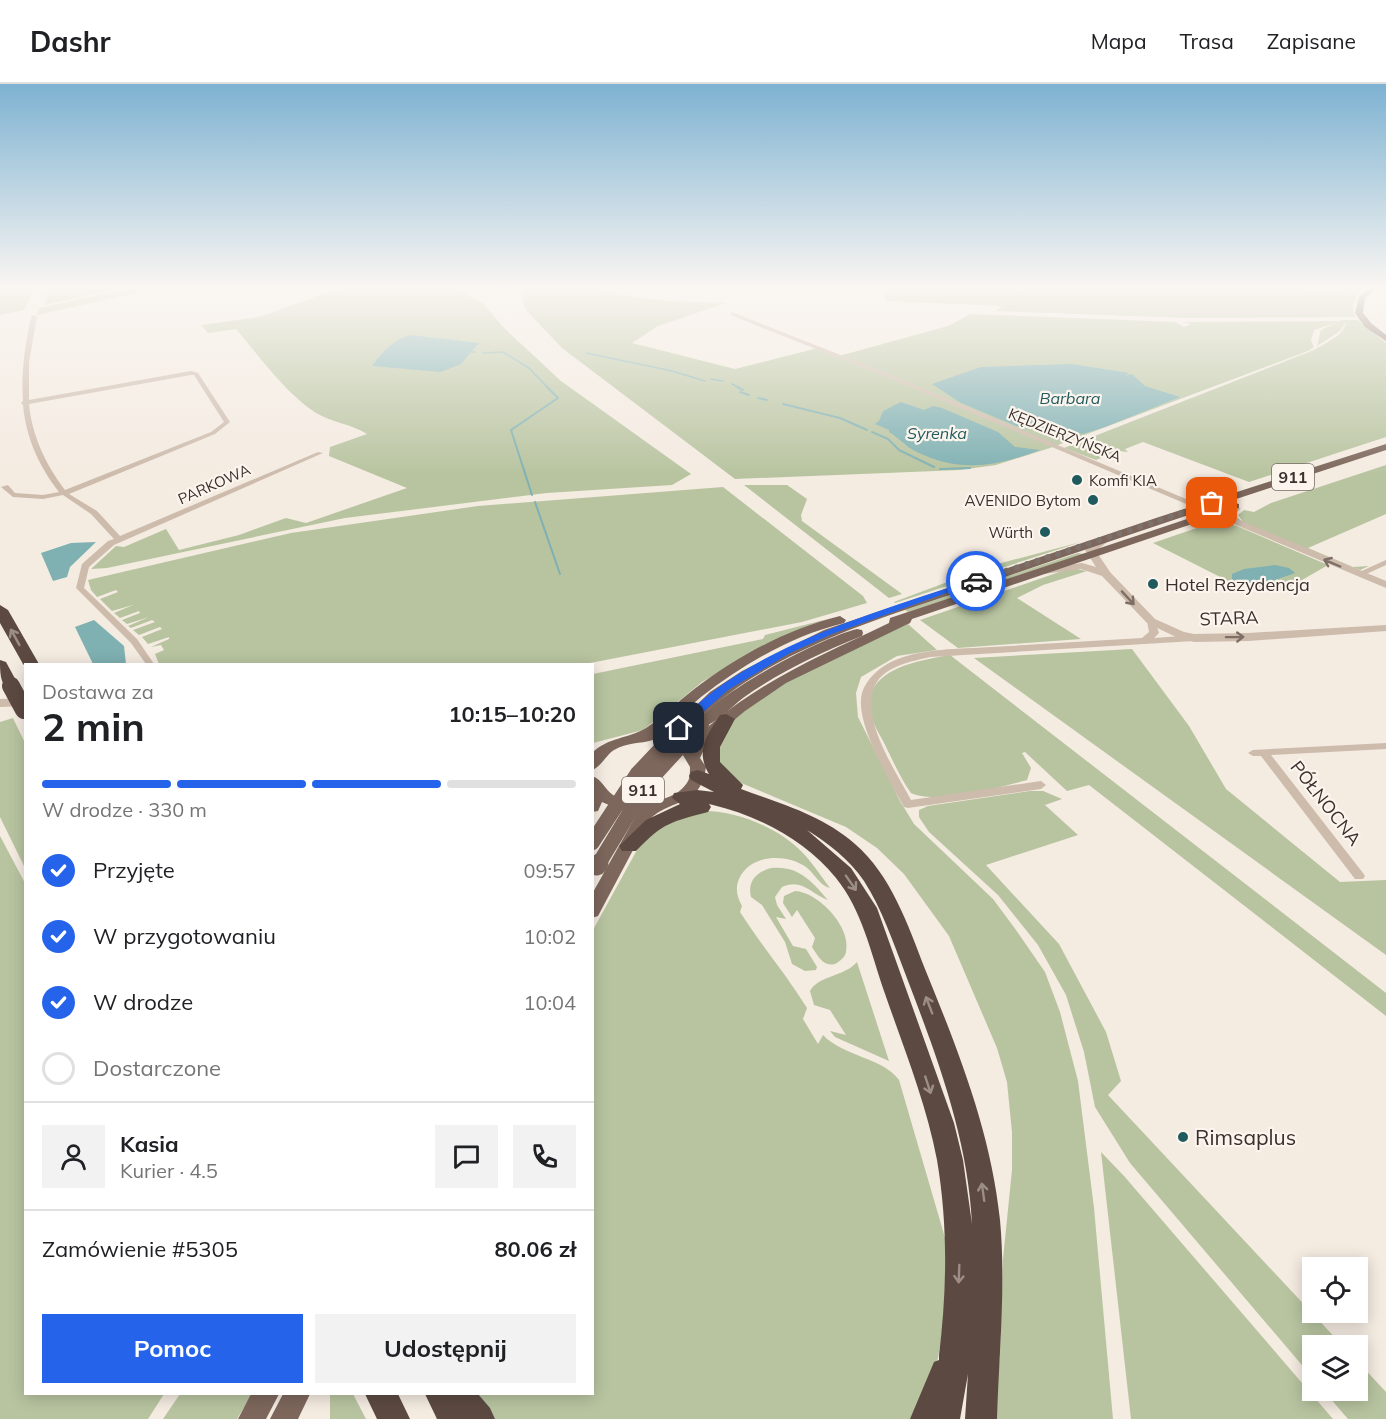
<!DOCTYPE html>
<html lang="pl">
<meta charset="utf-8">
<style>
:root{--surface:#fff;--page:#f2f2f2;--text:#202124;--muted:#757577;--line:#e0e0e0;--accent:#2563eb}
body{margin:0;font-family:Mulish,sans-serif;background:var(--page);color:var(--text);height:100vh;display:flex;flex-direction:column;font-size:22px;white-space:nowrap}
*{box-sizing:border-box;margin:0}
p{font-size:20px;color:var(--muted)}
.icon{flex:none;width:33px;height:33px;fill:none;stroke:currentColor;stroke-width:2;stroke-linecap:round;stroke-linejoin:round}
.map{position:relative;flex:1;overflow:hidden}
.panel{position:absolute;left:24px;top:579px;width:570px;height:732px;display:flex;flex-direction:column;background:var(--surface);border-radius:0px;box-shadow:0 3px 15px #0003}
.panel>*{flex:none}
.fabs{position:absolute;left:1302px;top:1173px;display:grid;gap:12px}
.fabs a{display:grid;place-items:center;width:66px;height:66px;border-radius:0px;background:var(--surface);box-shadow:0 3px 15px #0003;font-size:30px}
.pin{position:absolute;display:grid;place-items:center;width:51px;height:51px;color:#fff;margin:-26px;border-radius:12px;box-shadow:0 3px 9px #0006}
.courier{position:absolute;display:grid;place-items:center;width:60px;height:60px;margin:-30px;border:4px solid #2563eb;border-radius:50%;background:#fff;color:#222;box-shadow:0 2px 8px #0007}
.head em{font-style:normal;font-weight:700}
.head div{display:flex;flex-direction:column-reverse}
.head{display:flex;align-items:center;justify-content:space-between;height:102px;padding:0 18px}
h1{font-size:39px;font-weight:700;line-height:45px}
.bar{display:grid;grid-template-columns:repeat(4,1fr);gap:9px 6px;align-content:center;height:72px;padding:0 18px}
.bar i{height:8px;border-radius:4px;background:var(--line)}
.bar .selected{background:var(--accent)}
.bar p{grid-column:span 4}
.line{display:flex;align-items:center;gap:15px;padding:0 18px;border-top:2px solid var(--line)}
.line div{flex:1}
.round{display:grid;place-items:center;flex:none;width:63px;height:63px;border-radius:0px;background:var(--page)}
ol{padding:0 18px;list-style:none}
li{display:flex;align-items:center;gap:18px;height:66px}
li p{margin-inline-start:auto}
li .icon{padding:6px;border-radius:50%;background:var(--accent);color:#fff;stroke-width:4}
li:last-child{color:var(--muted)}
li i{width:33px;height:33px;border:3px solid var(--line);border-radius:50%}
.primary-button{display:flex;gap:12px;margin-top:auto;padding:12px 18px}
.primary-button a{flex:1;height:69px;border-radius:0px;background:var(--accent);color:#fff;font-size:24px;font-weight:700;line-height:69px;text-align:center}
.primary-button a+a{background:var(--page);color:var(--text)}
header{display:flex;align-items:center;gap:36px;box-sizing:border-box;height:84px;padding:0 30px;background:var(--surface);border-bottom:2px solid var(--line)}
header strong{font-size:28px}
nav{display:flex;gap:33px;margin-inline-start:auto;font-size:21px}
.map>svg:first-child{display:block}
.green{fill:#b8c4a0}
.water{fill:#7fb0b2}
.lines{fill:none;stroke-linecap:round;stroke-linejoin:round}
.stream-far1{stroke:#7fb0b2;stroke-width:1.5}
.stream{stroke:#7fb0b2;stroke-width:2}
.minor{fill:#cdbbac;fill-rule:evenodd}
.tertiary{fill:#cdbbac;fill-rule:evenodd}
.primary{fill:#7d675c;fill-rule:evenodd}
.motorway{fill:#5c4a42;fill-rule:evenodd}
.primary-bridge-far1{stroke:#7d675c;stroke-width:15}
.primary-bridge{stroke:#7d675c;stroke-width:19}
.motorway-bridge{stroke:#5c4a42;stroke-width:18}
.oneway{stroke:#7d6f65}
.oneway2{stroke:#9c8e87}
.route{fill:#2563eb}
.done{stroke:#7c716b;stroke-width:6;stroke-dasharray:0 10.8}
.poi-dot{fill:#1f5a5e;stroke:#fbf5ee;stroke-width:2}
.labels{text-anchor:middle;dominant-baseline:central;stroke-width:4.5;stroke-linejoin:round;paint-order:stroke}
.far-street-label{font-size:15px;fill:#3b302b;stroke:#fbf5ee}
.far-poi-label{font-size:15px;fill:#3b302b;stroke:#fbf5ee;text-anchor:end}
.far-water-label{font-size:16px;font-style:italic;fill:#1f5a5e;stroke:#fbf5ee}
.shield{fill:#fbf5ee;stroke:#756b66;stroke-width:1.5}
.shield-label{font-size:16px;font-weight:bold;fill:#3b302b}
.poi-label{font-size:18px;fill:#3b302b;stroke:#fbf5ee;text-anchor:start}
.street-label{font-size:18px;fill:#3b302b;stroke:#fbf5ee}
.near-poi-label{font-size:21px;fill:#3b302b;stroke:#fbf5ee;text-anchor:start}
</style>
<header>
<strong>Dashr</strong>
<nav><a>Mapa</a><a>Trasa</a><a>Zapisane</a></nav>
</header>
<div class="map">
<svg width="1386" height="1335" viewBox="0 0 1386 1335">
<rect width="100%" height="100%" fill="#f4ebe1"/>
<g class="green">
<path d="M0 204H35L24 226 0 231Z"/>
<path d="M48 204H121L45 221Z"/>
<path d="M133 204H159L37 231 39 224Z"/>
<path d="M340 204H456L484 220 503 243 561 297 691 390 672 401 547 409 345 434 107 484 91 485 116 462 124 463 166 445 179 466 239 451 286 434 306 439 407 404 329 372 330 363 367 350C351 340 331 338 316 329 285 309 260 273 236 245L208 249 201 241 259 233Z"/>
<path d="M526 204H597L621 211 666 217 726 219 658 242 632 259 735 285 818 264 839 272 948 242 970 230 1175 238 1184 243 1191 240 1183 238H1186L1342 237 1314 246 1311 256 1314 263 1308 267 1050 364 996 381 960 386 735 395 562 264 525 225 522 212Z"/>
<path d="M884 204H1300L1335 208 1347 204H1364C1355 213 1350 220 1355 233L1188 234 996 227 1002 222 885 217Z"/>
<path d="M1342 236H1358L1386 259V353L1249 398 1143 358 1125 365 1128 368 1119 367 1096 376 1064 364 1314 266C1325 259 1344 252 1346 238L1340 247 1317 262 1321 246Z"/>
<path d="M1386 381V430L1308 464 1353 483 1369 482 1360 486 1352 483 1238 437 1233 432 1235 425 1241 424 1234 431 1243 438 1238 431 1244 426 1254 428 1271 419Z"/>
<path d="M787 401 807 415 801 431 802 437 902 510 889 514 744 401Z"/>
<path d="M723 403 863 512 867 519 802 538 585 580H159L155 570 164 566 161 561 151 563 169 555V553L148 560 142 553 162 545 160 543 139 551 133 546 155 538 152 536 131 544 128 542 149 533 127 540 122 536 140 529 139 527 120 534 114 529 133 521 112 527 100 515 118 508 116 506 97 513 91 506 88 496 291 449 478 422Z"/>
<path d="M1217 437 1237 442 1328 481 1283 507 1238 502 1153 459Z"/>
<path d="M1081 458 895 519 894 518 990 482Z"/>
<path d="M1078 469 1083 470 908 528 905 526Z"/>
<path d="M1071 484 1087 487 1043 501 1017 514 1081 555 958 564 920 536Z"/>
<path d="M828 535 800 545 739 576 702 598 643 646 593 659V590L763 555 765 551Z"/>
<path d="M908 540 937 566 897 572 861 593 856 609 858 633 900 717 914 740 993 815 1016 846 1045 888 1060 928 1078 997 1094 1124 1113 1335H993L1000 1271 1003 1175 1012 1086V1048L1007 998 997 964 949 852 904 790 877 764 846 743 734 696 714 674C720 662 725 646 733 636 767 598 860 562 908 540Z"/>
<path d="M1132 565 1189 642 1226 705 1340 798 1386 796V871L974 574Z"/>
<path d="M950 571 1386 909V932L1089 701 1067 707 1025 668 1022 669 1031 684 1027 696C1001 703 935 721 911 709 901 695 894 679 886 663 882 654 875 644 872 634 858 586 916 577 950 571Z"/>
<path d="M13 634 25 659V784L0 733V638Z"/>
<path d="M1030 707H1043L1062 715 1045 721 1078 751 986 781 1059 860 1106 948 1121 997 1108 1011 1342 1261 1312 1262V1293L1130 1079 1095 1023 1084 968 1066 911 1038 861 998 811 929 748 919 733V726L928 722Z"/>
<path d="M702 727C735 726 777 743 801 767 812 778 821 792 830 804 820 802 814 789 806 783 786 769 750 770 739 795 735 804 737 813 742 822L740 828C761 861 786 890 807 924L803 935 818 960 823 951C844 973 882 973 899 996L948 1164 945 1230 938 1274 931 1301 916 1335H495L477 1310H592L593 846 643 755 659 740Z"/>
<path d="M0 752 26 801V1310H164L148 1335H0Z"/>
<path d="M771 784C798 781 812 797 828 816 811 810 802 794 782 803L775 813 777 821 786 835 776 833 793 862 806 865 817 883 816 886 805 887 792 880 785 858 762 821 751 813C747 797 757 788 771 784Z"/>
<path d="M795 807C818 808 852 843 846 868 845 873 841 876 837 879 824 885 818 872 812 863L815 854 797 826 792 833 783 819 784 812Z"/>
<path d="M857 878 889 977 835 953 830 947 846 951 830 926 814 921 810 907C819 891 844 893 857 878Z"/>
<path d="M1101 1068 1124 1092 1333 1335H1131Z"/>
<path d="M1358 1278 1386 1308V1335H1348L1324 1307 1358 1306Z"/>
<path d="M180 1310H252L237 1335H163Z"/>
<path d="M330 1310H353L366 1335H330Z"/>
</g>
<g class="water">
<path d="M411 251 479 259 461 280 441 288 372 282C382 268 394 255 411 251Z"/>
<path d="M1072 280 1129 289 1125 292 1132 290 1145 302 1180 313 1105 343 1083 350 1021 344 961 319 932 300 981 283Z"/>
<path d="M901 318 924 326 933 322 942 324 998 348 1015 363 1040 366C995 383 959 389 915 367 905 362 898 353 889 348V346L875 340 879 337 883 327Z"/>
<path d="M96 458 70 483 67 493 53 497 41 469 71 459Z"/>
<path d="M1275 481 1289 484 1295 489 1258 502 1242 500 1232 495V490L1244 485Z"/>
<path d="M94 536 124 562 126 580H93L75 543Z"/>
</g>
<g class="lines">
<g class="stream-far1">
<path d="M471 268H475"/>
<path d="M483 269 503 268 529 284 548 304"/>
<path d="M586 269 672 287 705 297"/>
<path d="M711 295 723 297"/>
<path d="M732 300 740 304"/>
</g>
<g class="stream">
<path d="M737 303 743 306"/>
<path d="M740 308 749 311"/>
<path d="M758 314 767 316"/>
<path d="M783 320 840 334 867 346"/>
<path d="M872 348 888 355 899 366 934 383"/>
<path d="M940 385 970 384"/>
<path d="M532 411 511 346 558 314 547 303"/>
<path d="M535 418 560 490"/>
</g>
<g class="minor">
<path d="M732 228 896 293 1205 423 1198 425 892 295 730 231Z"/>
<path d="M34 231 37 233 29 278V316L191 287 198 289 230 338 215 350 69 410 97 427 120 452 318 368 323 369 114 461 89 483 84 504 137 555 154 580H146L131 559 76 504 82 480 108 457 114 455 91 430 63 411 43 415 13 413 1 403 8 401 15 409 43 411 59 408C39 382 26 354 23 321L21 319 23 317C21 288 25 261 31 233ZM191 291H194L224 338 211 348 65 406C46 381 32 352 29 320Z"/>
<path d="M1386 476V481L1362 492H1359L1355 490Z"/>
<path d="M1151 534 1155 537 1159 549 1154 554 1194 551 1199 554 1194 557 930 573C913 577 891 581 879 595 854 627 896 687 911 716L1041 697 1046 701 1041 705 908 724 904 723C890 698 854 638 862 609 866 595 880 583 893 577 923 564 959 565 992 563 1042 560 1092 557 1142 554L1149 548 1147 537Z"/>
<path d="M1386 659V665L1271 671 1363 789 1365 792 1363 795H1355L1261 672H1253L1248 669 1253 666Z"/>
</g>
<g class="tertiary">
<path d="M1201 420 1386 497V504L1198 425V421Z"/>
<path d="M1106 452 1111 455 1096 467 1110 488 1155 535 1184 548 1194 550 1248 549 1386 541V547L1248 557 1194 558 1176 553 1147 539 1102 492 1081 485 1044 490 1039 487 1044 484 1082 479 1096 483 1085 466Z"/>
<path d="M26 614V622L0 623V615Z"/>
</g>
<g class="primary">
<path d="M1369 204H1377L1365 214 1363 229 1371 239 1386 251V257L1365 243 1355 229 1359 213Z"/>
<path d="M1386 360V366C1260 407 1133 449 1008 492 899 529 780 558 694 638L689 639 682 635 710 608 742 587 824 546 1159 433Z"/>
<path d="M1235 419 1239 420V424L912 535 910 539 786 599 745 627 711 655 706 661 700 674 706 683C700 725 672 713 649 736L598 832 592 834V810L638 728 623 727 602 718 598 727 592 728V692C602 695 605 706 613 711 634 721 675 721 688 697 690 694 690 687 690 683L680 666 682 663 690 662C696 651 707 644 716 636 770 592 827 569 889 539L890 534Z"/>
<path d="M840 532 846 536 844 539C791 552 744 580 701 613 685 626 671 640 654 651L653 656C640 660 627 658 614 666 606 671 601 683 592 686V669C608 653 628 655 646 644 663 633 677 618 693 606 738 572 785 546 840 532Z"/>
<path d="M857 545 862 546 863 549 862 552C820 569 779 588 743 614 731 623 711 646 697 642L695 639C717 609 820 554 857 545Z"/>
<path d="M251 1310H279L266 1335H238Z"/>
<path d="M283 1310H310L298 1335H270Z"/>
</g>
<g class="motorway">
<path d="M0 521 8 526 39 580H26V583L23 580 0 539Z"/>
<path d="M0 576 6 578 19 602 17 606 11 607C0 603 0 588 0 576Z"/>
<path d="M726 630 735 635 720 663V678L743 701 741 705C781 720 822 731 855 760 891 791 908 841 925 885 958 966 991 1048 1000 1136 1006 1202 999 1269 997 1335H965L968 1290 960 1335H910L934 1278 939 1276V1271C947 1206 948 1141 937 1076 926 1018 903 962 884 907 871 869 862 826 836 794 806 757 759 732 713 721L709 720 711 723 708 728C671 738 664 738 636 767H622L619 762 646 736 680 720 672 714 674 709 697 706 714 708 691 696 689 692 691 688 698 686 709 690C695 667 707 651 720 631ZM807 746C829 760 849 775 864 797 882 825 893 858 905 889 936 970 968 1053 972 1140L963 1076 954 1039 877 824 851 784Z"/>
<path d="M365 1310H398L410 1335H377Z"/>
<path d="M425 1310H478L490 1324 495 1335H437Z"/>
</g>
<g class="primary-bridge-far1">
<path d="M592 759 637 690 689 635"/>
<path d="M598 781 648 698 702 639"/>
</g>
<path class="primary-bridge" d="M597 782 599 779"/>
<path class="motorway-bridge" d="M11 602 24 626"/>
</g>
<defs><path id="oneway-shaft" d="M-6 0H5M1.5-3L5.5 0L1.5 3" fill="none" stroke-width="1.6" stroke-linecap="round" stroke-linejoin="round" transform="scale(1.5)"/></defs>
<g class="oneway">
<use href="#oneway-shaft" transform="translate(1332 479) rotate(-157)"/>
<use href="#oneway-shaft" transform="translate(1128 514) rotate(47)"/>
<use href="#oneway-shaft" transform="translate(1235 553) rotate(-1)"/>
</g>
<g class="oneway2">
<use href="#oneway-shaft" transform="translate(15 553) rotate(-119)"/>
<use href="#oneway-shaft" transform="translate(851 799) rotate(55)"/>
<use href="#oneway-shaft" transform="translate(929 921) rotate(-111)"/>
<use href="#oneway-shaft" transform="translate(928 1001) rotate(72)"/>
<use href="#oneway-shaft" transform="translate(983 1108) rotate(-98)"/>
<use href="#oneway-shaft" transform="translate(959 1190) rotate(92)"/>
</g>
<linearGradient id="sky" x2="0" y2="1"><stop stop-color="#7eb2d2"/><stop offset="0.52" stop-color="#faf6f2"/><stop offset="1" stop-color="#faf6f2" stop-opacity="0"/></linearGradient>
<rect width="1386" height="391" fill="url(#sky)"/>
<path class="route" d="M974 495 980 497 832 550 790 569 728 606 683 646 674 644C743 563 877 529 974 495Z"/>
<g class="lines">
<path class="done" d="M976 497 1212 419"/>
</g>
<g class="poi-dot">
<circle cx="1077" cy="396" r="6"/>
<circle cx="1093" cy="416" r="6"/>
<circle cx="1045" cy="448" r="6"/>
<circle cx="1153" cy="500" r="6"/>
<circle cx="1183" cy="1053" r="6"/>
</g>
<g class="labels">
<g class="far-street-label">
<text transform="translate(1065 351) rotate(22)">KĘDZIERZYŃSKA</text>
<text transform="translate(214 400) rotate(-24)">PARKOWA</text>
</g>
<g class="far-poi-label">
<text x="1089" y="396" text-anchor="start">Komfi KIA</text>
<text x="1081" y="416">AVENIDO Bytom</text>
<text x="1033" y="448">Würth</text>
</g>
<g class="far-water-label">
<text x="1070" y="314">Barbara</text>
<text x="937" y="349">Syrenka</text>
</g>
<g class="shield">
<rect x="1272" y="380" width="42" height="26" rx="4.5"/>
<rect x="622" y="693" width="42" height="26" rx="4.5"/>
</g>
<g class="shield-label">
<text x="1293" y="393">911</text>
<text x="643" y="706">911</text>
</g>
<g class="poi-label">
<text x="1165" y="500">Hotel Rezydencja</text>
</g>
<g class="street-label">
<text transform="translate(1229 534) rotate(-2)">STARA</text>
<text transform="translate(1326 719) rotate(52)">PÓŁNOCNA</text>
</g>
<g class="near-poi-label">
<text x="1195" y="1053">Rimsaplus</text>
</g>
</g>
</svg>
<div class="fabs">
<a><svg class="icon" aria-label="locate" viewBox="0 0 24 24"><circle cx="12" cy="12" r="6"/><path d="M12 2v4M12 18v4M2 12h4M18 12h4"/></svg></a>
<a><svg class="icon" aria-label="layers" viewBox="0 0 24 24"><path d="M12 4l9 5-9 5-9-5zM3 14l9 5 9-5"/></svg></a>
</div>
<div class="pin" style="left:1212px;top:419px;background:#ea580c"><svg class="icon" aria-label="bag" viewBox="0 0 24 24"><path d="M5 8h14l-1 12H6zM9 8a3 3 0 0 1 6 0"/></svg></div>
<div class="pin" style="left:679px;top:644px;background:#1f2937"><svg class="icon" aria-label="home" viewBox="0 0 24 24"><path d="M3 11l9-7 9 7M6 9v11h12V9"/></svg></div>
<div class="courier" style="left:976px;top:497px"><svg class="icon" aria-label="car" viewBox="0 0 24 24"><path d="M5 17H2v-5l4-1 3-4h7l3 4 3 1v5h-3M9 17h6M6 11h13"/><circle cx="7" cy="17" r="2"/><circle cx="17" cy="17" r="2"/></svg></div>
<section class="panel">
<div class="head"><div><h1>2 min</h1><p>Dostawa za</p></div><em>10:15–10:20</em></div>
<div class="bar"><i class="selected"></i><i class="selected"></i><i class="selected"></i><i></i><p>W drodze · 330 m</p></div>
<ol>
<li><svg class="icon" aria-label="check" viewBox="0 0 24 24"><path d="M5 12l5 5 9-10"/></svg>Przyjęte<p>09:57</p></li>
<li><svg class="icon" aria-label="check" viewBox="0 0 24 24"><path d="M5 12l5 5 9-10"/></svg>W przygotowaniu<p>10:02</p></li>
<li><svg class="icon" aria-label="check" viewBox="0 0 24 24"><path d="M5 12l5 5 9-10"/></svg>W drodze<p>10:04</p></li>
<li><i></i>Dostarczone</li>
</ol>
<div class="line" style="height:108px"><a class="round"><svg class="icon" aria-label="person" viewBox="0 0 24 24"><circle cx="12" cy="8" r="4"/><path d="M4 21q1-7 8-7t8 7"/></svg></a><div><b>Kasia</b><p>Kurier · 4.5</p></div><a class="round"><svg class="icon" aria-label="chat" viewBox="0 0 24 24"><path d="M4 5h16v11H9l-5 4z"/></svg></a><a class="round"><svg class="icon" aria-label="phone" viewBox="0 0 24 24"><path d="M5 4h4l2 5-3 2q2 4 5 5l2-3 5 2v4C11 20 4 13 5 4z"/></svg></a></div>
<div class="line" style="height:78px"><div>Zamówienie #5305</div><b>80.06 zł</b></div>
<div class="primary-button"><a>Pomoc</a><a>Udostępnij</a></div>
</section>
</div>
